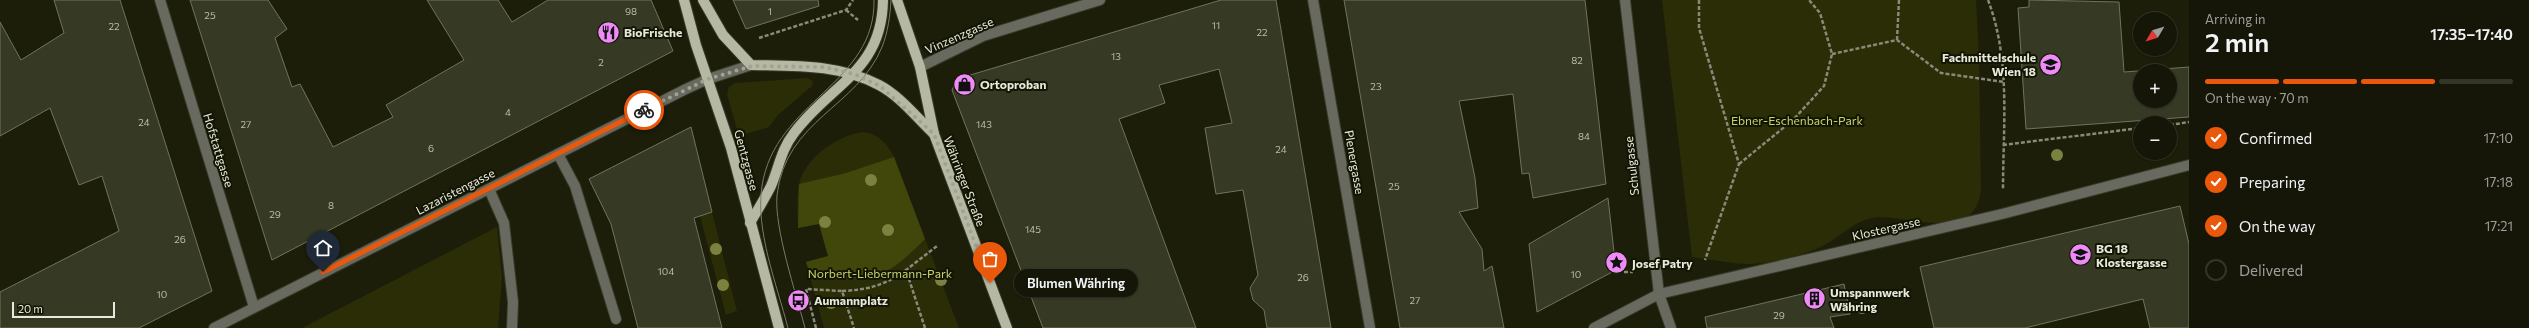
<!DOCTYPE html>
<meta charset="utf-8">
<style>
:root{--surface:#151608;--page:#222316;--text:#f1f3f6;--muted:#9d9f9c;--line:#343529;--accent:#ea580c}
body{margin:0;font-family:Commissioner,sans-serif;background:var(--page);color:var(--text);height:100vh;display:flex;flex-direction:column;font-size:15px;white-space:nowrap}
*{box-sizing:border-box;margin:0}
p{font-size:13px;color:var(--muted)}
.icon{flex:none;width:22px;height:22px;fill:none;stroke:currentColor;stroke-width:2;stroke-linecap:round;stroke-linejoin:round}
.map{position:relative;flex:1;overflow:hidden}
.sheet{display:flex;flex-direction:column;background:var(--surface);width:340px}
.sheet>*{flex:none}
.needle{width:26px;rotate:232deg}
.tools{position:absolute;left:2133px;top:12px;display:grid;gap:8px}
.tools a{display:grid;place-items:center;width:44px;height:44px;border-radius:50%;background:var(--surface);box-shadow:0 1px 3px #0004,0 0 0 1px var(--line);font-size:20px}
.scale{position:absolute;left:12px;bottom:10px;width:103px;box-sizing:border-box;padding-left:4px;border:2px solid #e7e9dc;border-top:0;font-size:11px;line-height:14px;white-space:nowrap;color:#e7e9dc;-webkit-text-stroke:3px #131503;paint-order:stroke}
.pin{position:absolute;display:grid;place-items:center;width:34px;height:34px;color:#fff;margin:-41px -17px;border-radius:50% 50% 50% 0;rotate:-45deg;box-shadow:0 0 4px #0007}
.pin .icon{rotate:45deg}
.courier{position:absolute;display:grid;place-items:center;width:40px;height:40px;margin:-20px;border:3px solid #ea580c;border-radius:50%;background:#fff;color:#222;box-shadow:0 1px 5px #0007}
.bubble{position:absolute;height:28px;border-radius:14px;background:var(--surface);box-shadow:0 1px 3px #0004,0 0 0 1px var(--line);font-size:13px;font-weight:600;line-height:28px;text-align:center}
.headline em{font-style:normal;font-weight:600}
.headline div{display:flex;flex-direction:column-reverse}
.headline{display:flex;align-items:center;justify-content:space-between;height:68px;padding:0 16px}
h1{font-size:26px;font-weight:600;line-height:30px}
.bar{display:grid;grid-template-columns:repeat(4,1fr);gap:6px 4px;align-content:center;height:48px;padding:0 16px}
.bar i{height:5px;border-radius:3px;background:var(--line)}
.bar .selected{background:var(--accent)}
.bar p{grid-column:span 4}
ol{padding:0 16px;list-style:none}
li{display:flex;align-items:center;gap:12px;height:44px}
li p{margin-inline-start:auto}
li .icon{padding:4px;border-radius:50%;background:var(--accent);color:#fff;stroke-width:4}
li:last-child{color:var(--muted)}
li i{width:22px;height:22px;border:2px solid var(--line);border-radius:50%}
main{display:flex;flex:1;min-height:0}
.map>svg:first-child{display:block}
.green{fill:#2a2d06}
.forest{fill:#41460a}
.building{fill:#363924;stroke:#70745c;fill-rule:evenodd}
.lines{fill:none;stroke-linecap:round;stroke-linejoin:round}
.minor-casing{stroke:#383a27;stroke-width:12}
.major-casing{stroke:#383a27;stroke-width:12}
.path{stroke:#888a7a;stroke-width:2.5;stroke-dasharray:4 2;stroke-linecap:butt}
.minor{stroke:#68695f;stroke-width:10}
.major{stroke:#b5b8a3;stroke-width:10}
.tram{stroke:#797b6a;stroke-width:1}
.tree{fill:#7b8240}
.done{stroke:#a0a292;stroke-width:4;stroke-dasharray:0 7.2}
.route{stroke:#ea580c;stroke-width:5}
.labels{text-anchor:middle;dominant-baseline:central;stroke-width:4;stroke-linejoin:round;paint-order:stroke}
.number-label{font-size:10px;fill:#bbbdae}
.poi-label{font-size:12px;font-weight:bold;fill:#e7e9dc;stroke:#131503;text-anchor:start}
.street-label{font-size:12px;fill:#e7e9dc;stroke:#131503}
.park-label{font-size:12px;fill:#c9d46d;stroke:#131503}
</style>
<main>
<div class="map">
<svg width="2189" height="328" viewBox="0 0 2189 328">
<rect width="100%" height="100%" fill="#1c1e0a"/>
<g class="green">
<path d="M1662 0H1976L1979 56 1981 190C1974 249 1899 209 1868 219 1851 224 1837 239 1821 247 1800 256 1772 263 1750 264 1731 264 1710 259 1692 257Z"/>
<path d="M807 78 813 81 812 86 779 114 769 127 739 136 727 94 729 87 735 83Z"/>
<path d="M862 132C878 133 887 143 894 157L959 328H824L806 262 828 256 819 224 798 228C798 214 796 199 799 185 804 158 837 136 862 132Z"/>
<path d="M712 212 737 311 726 315 700 216Z"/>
<path d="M497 227 502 277 498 328H302Z"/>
</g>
<path class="forest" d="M894 157 925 239C916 248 906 258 895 266 872 282 837 279 811 276L806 262 828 256 819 224 798 228 799 184 846 173Z"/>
<g class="building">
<path d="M54 0H120L212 291 139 328H0V292L119 231 102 176 79 185 50 108 0 136V22L21 60 64 33Z"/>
<path d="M190 0H268L287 29 275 38 292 87 300 84 333 147 393 117 386 105 464 60 427 0H498L512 22 548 0H651L673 51 272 260Z"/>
<path d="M733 0H818L819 6 746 29Z"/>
<path d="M1221 0H1276L1331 328H1267L1264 310 1253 300 1250 288 1258 275 1243 190 1216 194 1205 128 1232 123 1219 69 1159 85 1165 103 1119 119 1196 328H1043L952 90 957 79Z"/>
<path d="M1344 0H1585L1606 184 1533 198 1529 173 1522 174 1513 94 1459 101 1475 178 1478 208 1459 212 1482 249 1484 271 1492 266 1504 328H1400Z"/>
<path d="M2029 0 2119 2 2124 72 2189 67V117L2026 129 2018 8 2029 7ZM2140 71H2170V101H2140Z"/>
<path d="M691 127 712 212 694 218 722 328H638L611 224 589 179Z"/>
<path d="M1608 198 1616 270 1537 312 1529 244Z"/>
<path d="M2180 206 2189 244V328H2150L2143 299 2025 328H1934L1920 267Z"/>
<path d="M1844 284 1850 314 1830 317 1834 328H1707L1705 317Z"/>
</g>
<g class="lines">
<defs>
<g id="minor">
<path d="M160 0 254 307"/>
<path d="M1313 0 1370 328"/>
<path d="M1625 0 1659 294 1671 328"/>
<path d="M920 67 983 36 1100 0"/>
<path d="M558 154 575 186 616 319"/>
<path d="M489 189 504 223 513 302 512 328"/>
<path d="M214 328 686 89 708 79 751 65"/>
<path d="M1594 328 1659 294 2002 214 2189 165"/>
</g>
<g id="major">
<path d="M684 0 696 45 731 148 779 328"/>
<path d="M703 0 723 35 751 65C795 66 839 64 879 85 900 96 917 118 934 134"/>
<path d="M897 0 920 67 934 134 1007 328"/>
<path d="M750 223C757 211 765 198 771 186 779 167 781 150 794 133 830 84 882 72 883 0"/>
</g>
</defs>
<use href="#minor" class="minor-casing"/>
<use href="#major" class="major-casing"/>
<g class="path">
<path d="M1699 0V28L1739 164 1705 260"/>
<path d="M1988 0C2011 60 2003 127 2003 189"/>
<path d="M846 10 858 20"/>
<path d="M759 38 846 10 853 0"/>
<path d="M1897 40 1899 0"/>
<path d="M1832 54 1897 40 1941 73 2004 82"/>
<path d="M2170 125 2189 122"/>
<path d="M2003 145 2140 128"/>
<path d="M1739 164 1793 120 1824 86 1832 54 1820 13 1809 0"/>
<path d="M1624 272H1633"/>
<path d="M842 291C867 290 886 285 906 270"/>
<path d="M816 328 806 289 842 291 854 328"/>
<path d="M925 328 906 270 937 246"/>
</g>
<use href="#minor" class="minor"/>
<use href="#major" class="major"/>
<g class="tram">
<path d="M788 328C777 285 755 230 762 186 775 101 876 84 874 0"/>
<path d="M805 328C796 293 774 228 777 195 786 119 857 108 882 47 888 32 890 16 891 0"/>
</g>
</g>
<g class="tree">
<circle cx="2057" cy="155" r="6"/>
<circle cx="871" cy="180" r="6"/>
<circle cx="825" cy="222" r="6"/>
<circle cx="888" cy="230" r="6"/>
<circle cx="716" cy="249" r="6"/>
<circle cx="941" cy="280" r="6"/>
<circle cx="723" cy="285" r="6"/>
<circle cx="831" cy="303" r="6"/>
<circle cx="1862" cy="308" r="6"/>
</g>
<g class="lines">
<path class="done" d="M644 110 708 79 752 66 824 67 854 74 880 86 934 134 990 283"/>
<path class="route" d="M323 272 644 110"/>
</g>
<defs>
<symbol id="restaurant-disc" viewBox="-11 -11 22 22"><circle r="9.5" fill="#ef8bf7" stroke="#131503"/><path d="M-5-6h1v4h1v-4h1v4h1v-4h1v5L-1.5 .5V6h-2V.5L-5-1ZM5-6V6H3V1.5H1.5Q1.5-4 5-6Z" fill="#111"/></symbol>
<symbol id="school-disc" viewBox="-11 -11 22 22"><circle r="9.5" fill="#ef8bf7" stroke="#131503"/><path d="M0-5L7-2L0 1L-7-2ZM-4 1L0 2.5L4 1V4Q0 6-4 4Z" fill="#111"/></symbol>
<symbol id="shop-disc" viewBox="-11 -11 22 22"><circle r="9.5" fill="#ef8bf7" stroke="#131503"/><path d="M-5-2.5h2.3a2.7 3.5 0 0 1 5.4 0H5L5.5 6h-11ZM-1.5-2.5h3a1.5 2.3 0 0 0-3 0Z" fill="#111"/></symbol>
<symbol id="sight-disc" viewBox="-11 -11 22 22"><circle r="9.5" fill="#ef8bf7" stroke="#131503"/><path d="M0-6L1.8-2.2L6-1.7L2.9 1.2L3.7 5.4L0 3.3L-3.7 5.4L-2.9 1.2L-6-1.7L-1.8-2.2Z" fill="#111"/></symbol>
<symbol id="building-disc" viewBox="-11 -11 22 22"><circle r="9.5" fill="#ef8bf7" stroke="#131503"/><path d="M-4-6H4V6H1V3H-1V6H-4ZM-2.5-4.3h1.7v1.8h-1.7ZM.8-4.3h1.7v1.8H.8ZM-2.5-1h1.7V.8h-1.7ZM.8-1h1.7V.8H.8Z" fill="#111"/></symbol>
<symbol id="bus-disc" viewBox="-11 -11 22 22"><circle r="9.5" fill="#ef8bf7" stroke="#131503"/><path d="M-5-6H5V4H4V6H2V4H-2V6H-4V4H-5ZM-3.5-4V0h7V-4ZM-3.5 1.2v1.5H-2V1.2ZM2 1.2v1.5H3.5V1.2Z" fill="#111"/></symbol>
</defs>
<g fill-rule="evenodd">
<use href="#restaurant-disc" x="596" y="20" width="25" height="25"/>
<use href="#school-disc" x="2038" y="52" width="25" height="25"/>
<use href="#shop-disc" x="952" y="72" width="25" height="25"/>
<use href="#school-disc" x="2068" y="242" width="25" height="25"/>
<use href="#sight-disc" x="1604" y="250" width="25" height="25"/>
<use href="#building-disc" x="1802" y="286" width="25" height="25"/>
<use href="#bus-disc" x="786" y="288" width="25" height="25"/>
</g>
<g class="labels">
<g class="number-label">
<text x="631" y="11">98</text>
<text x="770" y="11">1</text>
<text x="210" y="15">25</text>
<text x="1216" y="25">11</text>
<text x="114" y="26">22</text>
<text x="1262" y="32">22</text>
<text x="1116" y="56">13</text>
<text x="1577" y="60">82</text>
<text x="601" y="62">2</text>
<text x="1376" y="86">23</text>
<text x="508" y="112">4</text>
<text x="144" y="122">24</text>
<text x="246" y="124">27</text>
<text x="984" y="124">143</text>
<text x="1584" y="136">84</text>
<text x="431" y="148">6</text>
<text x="1281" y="149">24</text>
<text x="1394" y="186">25</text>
<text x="331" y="205">8</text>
<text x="275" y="214">29</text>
<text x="1033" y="229">145</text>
<text x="180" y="239">26</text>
<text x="666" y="271">104</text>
<text x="1576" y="274">10</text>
<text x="1303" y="277">26</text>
<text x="162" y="294">10</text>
<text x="1415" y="300">27</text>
<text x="1779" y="315">29</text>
</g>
<g class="poi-label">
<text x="624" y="32">BioFrische</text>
<text x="2036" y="57" text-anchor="end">Fachmittelschule<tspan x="2036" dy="14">Wien 18</tspan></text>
<text x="980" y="84">Ortoproban</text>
<text x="2096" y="248">BG 18<tspan x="2096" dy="14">Klostergasse</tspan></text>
<text x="1632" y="263">Josef Patry</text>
<text x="1830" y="292">Umspannwerk<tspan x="1830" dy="14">Währing</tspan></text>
<text x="814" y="300">Aumannplatz</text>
</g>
<g class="street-label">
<text transform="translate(959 35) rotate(-24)">Vinzenzgasse</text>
<text transform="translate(219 150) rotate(73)">Hofstattgasse</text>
<text transform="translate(747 160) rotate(75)">Gentzgasse</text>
<text transform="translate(1355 162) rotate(80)">Plenergasse</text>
<text transform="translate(1631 166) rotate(-96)">Schulgasse</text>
<text transform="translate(965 181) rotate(69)">Währinger Straße</text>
<text transform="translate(455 191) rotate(-27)">Lazaristengasse</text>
<text transform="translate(1886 228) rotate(-13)">Klostergasse</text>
</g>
<g class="park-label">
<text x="1797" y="120">Ebner-Eschenbach-Park</text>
<text x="880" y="273">Norbert-Liebermann-Park</text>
</g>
</g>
</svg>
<div class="tools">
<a><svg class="needle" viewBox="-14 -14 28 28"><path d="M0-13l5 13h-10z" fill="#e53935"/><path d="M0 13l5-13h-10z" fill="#9d9f9c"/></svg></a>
<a>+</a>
<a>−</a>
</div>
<div class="scale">20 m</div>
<div class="pin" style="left:990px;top:283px;background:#ea580c"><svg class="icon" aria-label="bag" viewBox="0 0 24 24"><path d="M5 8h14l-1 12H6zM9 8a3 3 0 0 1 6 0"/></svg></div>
<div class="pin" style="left:323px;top:272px;background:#1f2937"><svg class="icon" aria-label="home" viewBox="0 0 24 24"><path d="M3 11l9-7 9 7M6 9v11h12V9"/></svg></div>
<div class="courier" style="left:644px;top:110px"><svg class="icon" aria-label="bike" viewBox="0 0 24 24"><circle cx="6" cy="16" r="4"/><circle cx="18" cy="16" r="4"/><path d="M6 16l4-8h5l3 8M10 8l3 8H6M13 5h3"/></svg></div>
<div class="bubble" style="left:1014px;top:269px;width:124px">Blumen Währing</div>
</div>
<section class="sheet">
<div class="headline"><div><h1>2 min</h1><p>Arriving in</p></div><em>17:35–17:40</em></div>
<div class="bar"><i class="selected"></i><i class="selected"></i><i class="selected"></i><i></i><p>On the way · 70 m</p></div>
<ol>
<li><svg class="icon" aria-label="check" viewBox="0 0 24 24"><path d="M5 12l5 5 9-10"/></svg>Confirmed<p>17:10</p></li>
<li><svg class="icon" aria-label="check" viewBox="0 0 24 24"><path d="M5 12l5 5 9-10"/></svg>Preparing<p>17:18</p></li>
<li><svg class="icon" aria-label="check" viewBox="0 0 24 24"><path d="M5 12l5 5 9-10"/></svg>On the way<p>17:21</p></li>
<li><i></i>Delivered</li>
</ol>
</section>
</main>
